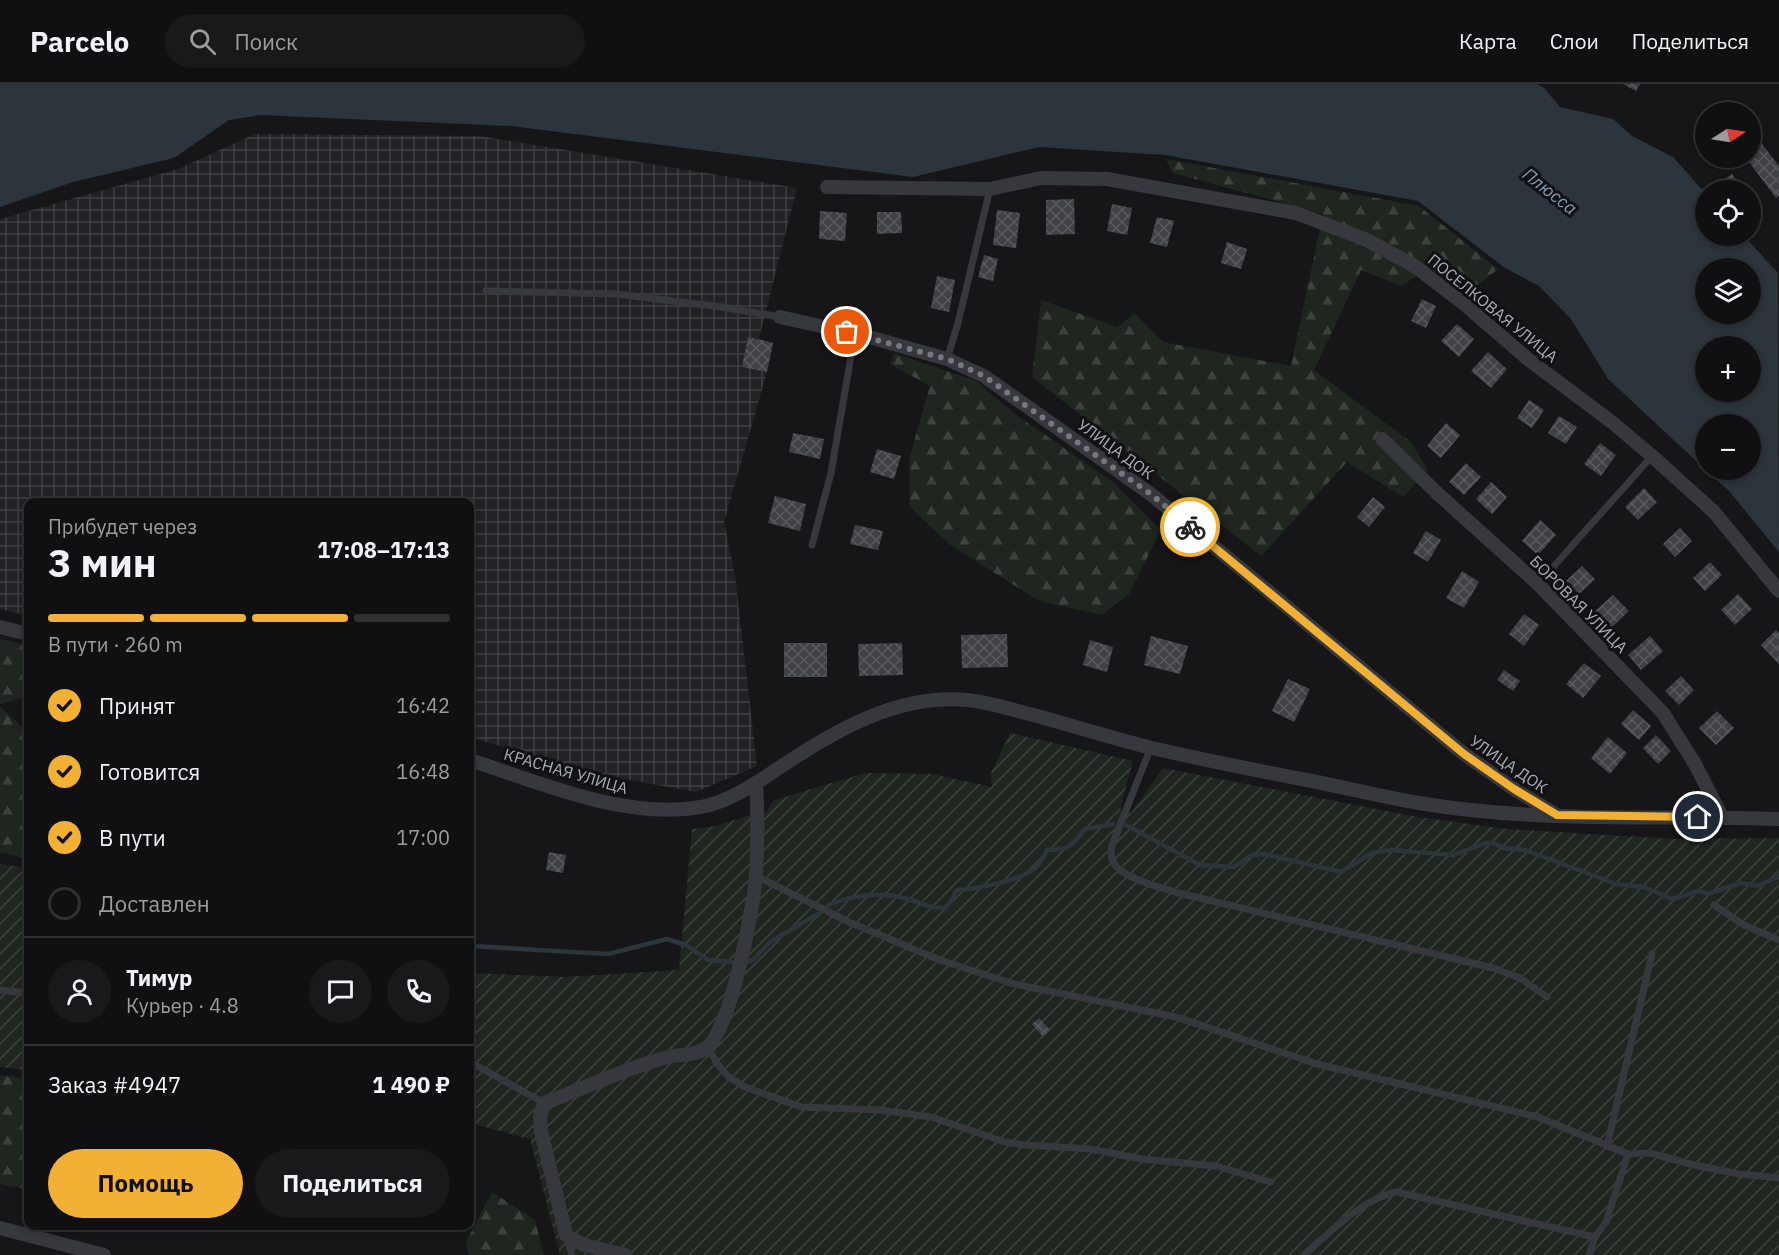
<!DOCTYPE html>
<html lang="ru">
<meta charset="utf-8">
<style>
:root{--surface:#101012;--page:#19191b;--text:#f1f3f6;--muted:#9c9d9f;--line:#303032;--accent:#f2b134}
body{margin:0;font-family:"IBM Plex Sans",sans-serif;background:var(--page);color:var(--text);height:100vh;display:flex;flex-direction:column;font-size:22px;white-space:nowrap}
*{box-sizing:border-box;margin:0}
p{font-size:20px;color:var(--muted)}
.icon{flex:none;width:33px;height:33px;fill:none;stroke:currentColor;stroke-width:2;stroke-linecap:round;stroke-linejoin:round}
.map{position:relative;flex:1;overflow:hidden}
.side{position:absolute;left:24px;top:414px;width:450px;height:732px;display:flex;flex-direction:column;background:var(--surface);border-radius:12px;box-shadow:0 3px 9px #0003,0 0 0 2px var(--line)}
.side>*{flex:none}
.needle{width:39px;rotate:78deg}
.fabs{position:absolute;left:1695px;top:18px;display:grid;gap:12px}
.fabs a{display:grid;place-items:center;width:66px;height:66px;border-radius:50%;background:var(--surface);box-shadow:0 3px 9px #0003,0 0 0 2px var(--line);font-size:30px}
.pin{position:absolute;display:grid;place-items:center;width:51px;height:51px;color:#fff;margin:-26px;border:3px solid #fff;border-radius:50%;box-shadow:0 2px 6px #0007}
.courier{position:absolute;display:grid;place-items:center;width:60px;height:60px;margin:-30px;border:4px solid #f2b134;border-radius:50%;background:#fff;color:#222;box-shadow:0 2px 8px #0007}
.head em{font-style:normal;font-weight:700}
.head div{display:flex;flex-direction:column-reverse}
.head{display:flex;align-items:center;justify-content:space-between;height:102px;padding:0 24px}
h1{font-size:39px;font-weight:700;line-height:45px}
.bar{display:grid;grid-template-columns:repeat(4,1fr);gap:9px 6px;align-content:center;height:72px;padding:0 24px}
.bar i{height:8px;border-radius:4px;background:var(--line)}
.bar .current{background:var(--accent)}
.bar p{grid-column:span 4}
.line{display:flex;align-items:center;gap:15px;padding:0 24px;border-top:2px solid var(--line)}
.line div{flex:1}
.round{display:grid;place-items:center;flex:none;width:63px;height:63px;border-radius:32px;background:var(--page)}
ol{padding:0 24px;list-style:none}
li{display:flex;align-items:center;gap:18px;height:66px}
li p{margin-inline-start:auto}
li .icon{padding:6px;border-radius:50%;background:var(--accent);color:#111;stroke-width:4}
li:last-child{color:var(--muted)}
li i{width:33px;height:33px;border:3px solid var(--line);border-radius:50%}
.action{display:flex;gap:12px;margin-top:auto;padding:12px 24px}
.action a{flex:1;height:69px;border-radius:36px;background:var(--accent);color:#111;font-size:24px;font-weight:700;line-height:69px;text-align:center}
.action a+a{background:var(--page);color:var(--text)}
header{display:flex;align-items:center;gap:36px;box-sizing:border-box;height:84px;padding:0 30px;background:var(--surface);border-bottom:2px solid var(--line)}
header strong{font-size:28px}
nav{display:flex;gap:33px;margin-inline-start:auto;font-size:21px}
.search{width:420px;height:54px;background:var(--page);display:flex;align-items:center;gap:15px;box-sizing:border-box;padding:0 21px;border-radius:33px;color:var(--muted);font-size:22px}
.map>svg:first-child{display:block}
.industrial{fill:url(#industrial-grid)}
.forest{fill:url(#forest-firs)}
.garden{fill:url(#garden-furrows)}
.water{fill:#2c353c;fill-rule:evenodd}
.lines{fill:none;stroke-linecap:round;stroke-linejoin:round}
.stream{stroke:#2c353c;stroke-width:4.5}
.building{fill:url(#building-cross-hatch)}
.lane{stroke:#37383d;stroke-width:7}
.street{stroke:#37383d;stroke-width:14}
.done{stroke:#757880;stroke-width:6;stroke-dasharray:0 10.8}
.route{stroke:#f2b134;stroke-width:8}
.labels{text-anchor:middle;dominant-baseline:central;stroke-width:6;stroke-linejoin:round;paint-order:stroke}
.street-label{font-size:16px;fill:#a8adb8;stroke:#111113}
.water-label{font-size:18px;font-style:italic;fill:#7f9bb3;stroke:#111113}
</style>
<header>
<strong>Parcelo</strong>
<div class="search"><svg class="icon" aria-label="search" viewBox="0 0 24 24"><circle cx="10" cy="10" r="6"/><path d="M15 15l6 6"/></svg>Поиск</div>
<nav><a>Карта</a><a>Слои</a><a>Поделиться</a></nav>
</header>
<div class="map">
<svg width="1779" height="1171" viewBox="0 0 1779 1171">
<defs>
<pattern id="industrial-grid" width="8" height="8" patternUnits="userSpaceOnUse" patternTransform="scale(1.5)"><rect width="8" height="8" fill="#222225"/><path d="M0 4h8M4 0v8" fill="none" stroke="#3f3f43"/></pattern>
<pattern id="forest-firs" width="22" height="20" patternUnits="userSpaceOnUse" patternTransform="scale(1.5)"><rect width="22" height="20" fill="#1e261f"/><path d="M5 1l3.5 6h-7zM16 11l3.5 6h-7z" fill="#3c433d"/></pattern>
<pattern id="garden-furrows" width="10" height="10" patternUnits="userSpaceOnUse" patternTransform="scale(1.5)"><rect width="10" height="10" fill="#1e261f"/><path d="M-1 1l2-2M0 10L10 0M9 11l2-2" fill="none" stroke="#3c433d"/></pattern>
<pattern id="building-cross-hatch" width="8" height="8" patternUnits="userSpaceOnUse" patternTransform="scale(1.5)"><rect width="8" height="8" fill="#404145"/><path d="M0 0l8 8M0 8l8-8" fill="none" stroke="#595a5e"/></pattern>
</defs>
<rect width="100%" height="100%" fill="#161618"/>
<path class="industrial" d="M255 50 480 52 797 104 759 255 773 259 767 288 724 438 735 491 757 682 696 708 580 687 470 653V418H28V532L0 525V135L178 85Z"/>
<g class="forest">
<path d="M1166 75 1419 122 1498 185 1471 206 1430 182 1402 202 1361 186 1314 286 1411 358 1428 386 1403 413 1347 378 1261 472 1032 293 1041 216 1118 243 1134 229 1163 258 1291 282 1323 130 1173 89Z"/>
<path d="M894 269 976 297 1015 330 1113 398 1161 446 1129 510 1102 531 1039 517 949 460 910 423 909 375 930 302 890 280Z"/>
<path d="M0 555 28 562V613L0 620Z"/>
<path d="M0 623 28 648V774L0 769Z"/>
<path d="M0 991 28 995V1105L0 1100Z"/>
<path d="M492 1108 535 1136 544 1171H469L466 1158Z"/>
</g>
<g class="garden">
<path d="M1010 649 1133 677 1120 725 1131 729 1163 684 1418 733 1507 745 1674 755 1779 754V1171H560L530 1055 470 1039V889L565 893 679 886 692 745 716 742 750 731 765 730 774 716 865 689 933 690 992 703 991 689Z"/>
<path d="M0 780 28 784V986L0 983Z"/>
</g>
<path class="water" d="M0 0H1537L1544 4 1560 23 1613 35 1632 52 1673 73 1705 109 1706 152H1744L1778 189 1779 468 1729 407 1706 386H1750V340H1706L1705 385 1608 295 1571 235 1539 202 1505 184 1418 117 1165 71 1039 63 913 93 511 42 260 31 229 36 174 74 73 98 0 123ZM1706 184H1750V230H1706ZM1706 262H1750V308H1706Z"/>
<g class="lines">
<g class="stream">
<path d="M1126 741 1200 781 1234 783 1252 771 1264 770 1341 788 1372 769 1390 766 1453 771 1486 759H1494L1503 764 1525 766 1616 800 1644 803 1672 815 1699 807 1708 810 1741 799 1758 802 1779 792"/>
<path d="M828 821C855 811 880 807 908 815 921 819 931 825 945 824L951 817 957 806C978 805 1017 797 1034 785 1040 781 1044 772 1047 766 1069 766 1072 762 1085 745L1113 740"/>
<path d="M470 862 608 870 667 855 686 861 708 876 732 878"/>
<path d="M747 878 753 876 770 858 818 830"/>
</g>
</g>
<g class="building">
<path d="M1623 0H1640L1636 7Z"/>
<path d="M1759 56 1779 82V112L1776 114 1746 74H1750V63Z"/>
<path d="M1732 90 1744 106H1726L1720 98Z"/>
<path d="M1074 115 1075 150 1046 151V116Z"/>
<path d="M1112 120 1132 124 1127 151 1107 147Z"/>
<path d="M997 126 1020 129 1016 164 993 161Z"/>
<path d="M820 127 847 129 845 157 819 155Z"/>
<path d="M877 128H901L902 149 877 150Z"/>
<path d="M1157 133 1174 137 1167 163 1150 159Z"/>
<path d="M1227 158 1247 165 1241 185 1221 179Z"/>
<path d="M984 171 998 175 993 197 978 193Z"/>
<path d="M937 192 955 196 949 228 931 224Z"/>
<path d="M1422 215 1436 222 1426 244 1411 237Z"/>
<path d="M1457 240 1474 255 1459 273 1441 257Z"/>
<path d="M748 253 773 259 767 288 742 283Z"/>
<path d="M1488 268 1507 285 1491 304 1471 287Z"/>
<path d="M1529 316 1544 326 1532 344 1517 334Z"/>
<path d="M1559 332 1577 343 1566 360 1548 349Z"/>
<path d="M1446 339 1460 351 1441 374 1427 362Z"/>
<path d="M793 349 824 355 820 375 789 368Z"/>
<path d="M1600 359 1616 371 1601 392 1584 380Z"/>
<path d="M877 365 901 372 894 395 870 388Z"/>
<path d="M1466 379 1481 393 1464 411 1449 398Z"/>
<path d="M1491 398 1507 413 1492 430 1476 415Z"/>
<path d="M1644 404 1657 418 1638 436 1625 423Z"/>
<path d="M775 412 806 420 800 447 768 439Z"/>
<path d="M1373 413 1385 423 1369 443 1357 433Z"/>
<path d="M1540 436 1556 451 1538 471 1522 457Z"/>
<path d="M855 441 883 447 878 466 850 460Z"/>
<path d="M1680 444 1692 457 1675 473 1663 460Z"/>
<path d="M1426 447 1441 456 1428 478 1413 469Z"/>
<path d="M1710 478 1722 491 1705 507 1693 494Z"/>
<path d="M1582 482 1595 495 1579 510 1566 497Z"/>
<path d="M1462 487 1479 498 1464 524 1446 514Z"/>
<path d="M1738 510 1752 525 1735 541 1721 526Z"/>
<path d="M1613 511 1629 527 1608 547 1592 530Z"/>
<path d="M1524 530 1539 541 1524 562 1509 550Z"/>
<path d="M1776 546 1779 549V580L1761 561Z"/>
<path d="M1007 550 1008 583 962 584 961 551Z"/>
<path d="M1151 552 1188 562 1180 590 1144 581Z"/>
<path d="M1650 552 1663 567 1641 586 1628 571Z"/>
<path d="M1090 556 1113 563 1107 588 1083 581Z"/>
<rect x="784" y="559" width="43" height="34"/>
<path d="M902 559 903 591 859 592 858 560Z"/>
<path d="M1584 579 1601 592 1583 614 1566 600Z"/>
<path d="M1504 586 1520 597 1513 607 1497 596Z"/>
<path d="M1681 592 1694 606 1679 621 1665 607Z"/>
<path d="M1288 595 1310 605 1294 638 1272 627Z"/>
<path d="M1633 626 1651 642 1639 656 1621 640Z"/>
<path d="M1717 627 1734 644 1716 661 1699 644Z"/>
<path d="M1656 651 1671 667 1658 680 1643 664Z"/>
<path d="M1608 653 1627 669 1610 690 1591 674Z"/>
<path d="M549 768 566 771 563 789 546 786Z"/>
<path d="M1039 934 1050 946 1043 953 1032 940Z"/>
</g>
<g class="lines">
<g class="lane">
<path d="M486 207 617 210 722 223 780 233"/>
<path d="M947 275 958 239 990 105"/>
<path d="M812 461 831 389 851 272 869 253"/>
<path d="M1538 500 1652 372"/>
<path d="M1151 663 1111 764C1111 769 1111 774 1113 778 1122 795 1166 805 1183 810L1493 884 1520 894 1547 913"/>
<path d="M756 792 849 838 937 875 1014 900 1176 933 1317 980 1538 1033 1628 1070 1650 1069 1694 1081 1739 1090 1779 1094"/>
<path d="M1714 821 1744 841 1779 856"/>
<path d="M0 906 28 909"/>
<path d="M707 963 719 982 729 993 745 1003 801 1023 880 1026 931 1033 1005 1058 1025 1061 1091 1065 1141 1075 1216 1082 1271 1098"/>
<path d="M470 978 544 1019"/>
<path d="M1607 1062 1652 870"/>
<path d="M567 1153 572 1171"/>
<path d="M1304 1171C1330 1148 1363 1114 1397 1108L1595 1153"/>
<path d="M1589 1171 1595 1153 1606 1138 1628 1070"/>
</g>
<g class="street">
<path d="M827 103 990 105 1041 94 1107 95 1296 129 1367 156 1416 183 1464 220 1529 276 1613 339 1652 372 1714 428 1779 507"/>
<path d="M780 233 869 253 947 275 984 292 1152 411 1464 670 1514 705 1555 730"/>
<path d="M1382 355 1437 409 1538 500 1663 629 1695 680 1722 733"/>
<path d="M0 543 28 550"/>
<path d="M470 676C541 699 624 736 701 723 732 717 759 697 785 680 839 644 900 610 967 616 990 618 1012 626 1034 631 1073 642 1112 654 1152 664 1205 676 1259 687 1312 697 1347 704 1383 713 1419 719 1537 739 1659 731 1779 735"/>
<path d="M0 1144 104 1171"/>
<path d="M626 1171 584 1161 566 1151 541 1047 540 1033 544 1019C585 1004 626 984 668 973 680 970 697 972 707 963 731 945 754 822 756 790 758 760 758 729 756 699"/>
</g>
</g>
<g class="lines">
<path class="done" d="M847 248 947 275 984 292 1152 411 1190 443"/>
<path class="route" d="M1190 443 1464 670 1514 705 1557 731 1698 733"/>
</g>
<g class="labels">
<g class="street-label">
<text transform="translate(1493 224) rotate(39)">ПОСЕЛКОВАЯ УЛИЦА</text>
<text transform="translate(1116 365) rotate(36)">УЛИЦА ДОК</text>
<text transform="translate(1579 520) rotate(45)">БОРОВАЯ УЛИЦА</text>
<text transform="translate(1509 680) rotate(34)">УЛИЦА ДОК</text>
<text transform="translate(566 687) rotate(16)">КРАСНАЯ УЛИЦА</text>
</g>
<g class="water-label">
<text transform="translate(1550 107) rotate(38)">Плюсса</text>
</g>
</g>
</svg>
<div class="fabs">
<a><svg class="needle" viewBox="-14 -14 28 28"><path d="M0-13l5 13h-10z" fill="#e53935"/><path d="M0 13l5-13h-10z" fill="#9c9d9f"/></svg></a>
<a><svg class="icon" aria-label="locate" viewBox="0 0 24 24"><circle cx="12" cy="12" r="6"/><path d="M12 2v4M12 18v4M2 12h4M18 12h4"/></svg></a>
<a><svg class="icon" aria-label="layers" viewBox="0 0 24 24"><path d="M12 4l9 5-9 5-9-5zM3 14l9 5 9-5"/></svg></a>
<a>+</a>
<a>−</a>
</div>
<div class="pin" style="left:847px;top:248px;background:#ea580c"><svg class="icon" aria-label="bag" viewBox="0 0 24 24"><path d="M5 8h14l-1 12H6zM9 8a3 3 0 0 1 6 0"/></svg></div>
<div class="pin" style="left:1698px;top:733px;background:#1f2937"><svg class="icon" aria-label="home" viewBox="0 0 24 24"><path d="M3 11l9-7 9 7M6 9v11h12V9"/></svg></div>
<div class="courier" style="left:1190px;top:443px"><svg class="icon" aria-label="bike" viewBox="0 0 24 24"><circle cx="6" cy="16" r="4"/><circle cx="18" cy="16" r="4"/><path d="M6 16l4-8h5l3 8M10 8l3 8H6M13 5h3"/></svg></div>
<section class="side">
<div class="head"><div><h1>3 мин</h1><p>Прибудет через</p></div><em>17:08–17:13</em></div>
<div class="bar"><i class="current"></i><i class="current"></i><i class="current"></i><i></i><p>В пути · 260 m</p></div>
<ol>
<li><svg class="icon" aria-label="check" viewBox="0 0 24 24"><path d="M5 12l5 5 9-10"/></svg>Принят<p>16:42</p></li>
<li><svg class="icon" aria-label="check" viewBox="0 0 24 24"><path d="M5 12l5 5 9-10"/></svg>Готовится<p>16:48</p></li>
<li><svg class="icon" aria-label="check" viewBox="0 0 24 24"><path d="M5 12l5 5 9-10"/></svg>В пути<p>17:00</p></li>
<li><i></i>Доставлен</li>
</ol>
<div class="line" style="height:108px"><a class="round"><svg class="icon" aria-label="person" viewBox="0 0 24 24"><circle cx="12" cy="8" r="4"/><path d="M4 21q1-7 8-7t8 7"/></svg></a><div><b>Тимур</b><p>Курьер · 4.8</p></div><a class="round"><svg class="icon" aria-label="chat" viewBox="0 0 24 24"><path d="M4 5h16v11H9l-5 4z"/></svg></a><a class="round"><svg class="icon" aria-label="phone" viewBox="0 0 24 24"><path d="M5 4h4l2 5-3 2q2 4 5 5l2-3 5 2v4C11 20 4 13 5 4z"/></svg></a></div>
<div class="line" style="height:78px"><div>Заказ #4947</div><b>1 490 ₽</b></div>
<div class="action"><a>Помощь</a><a>Поделиться</a></div>
</section>
</div>
